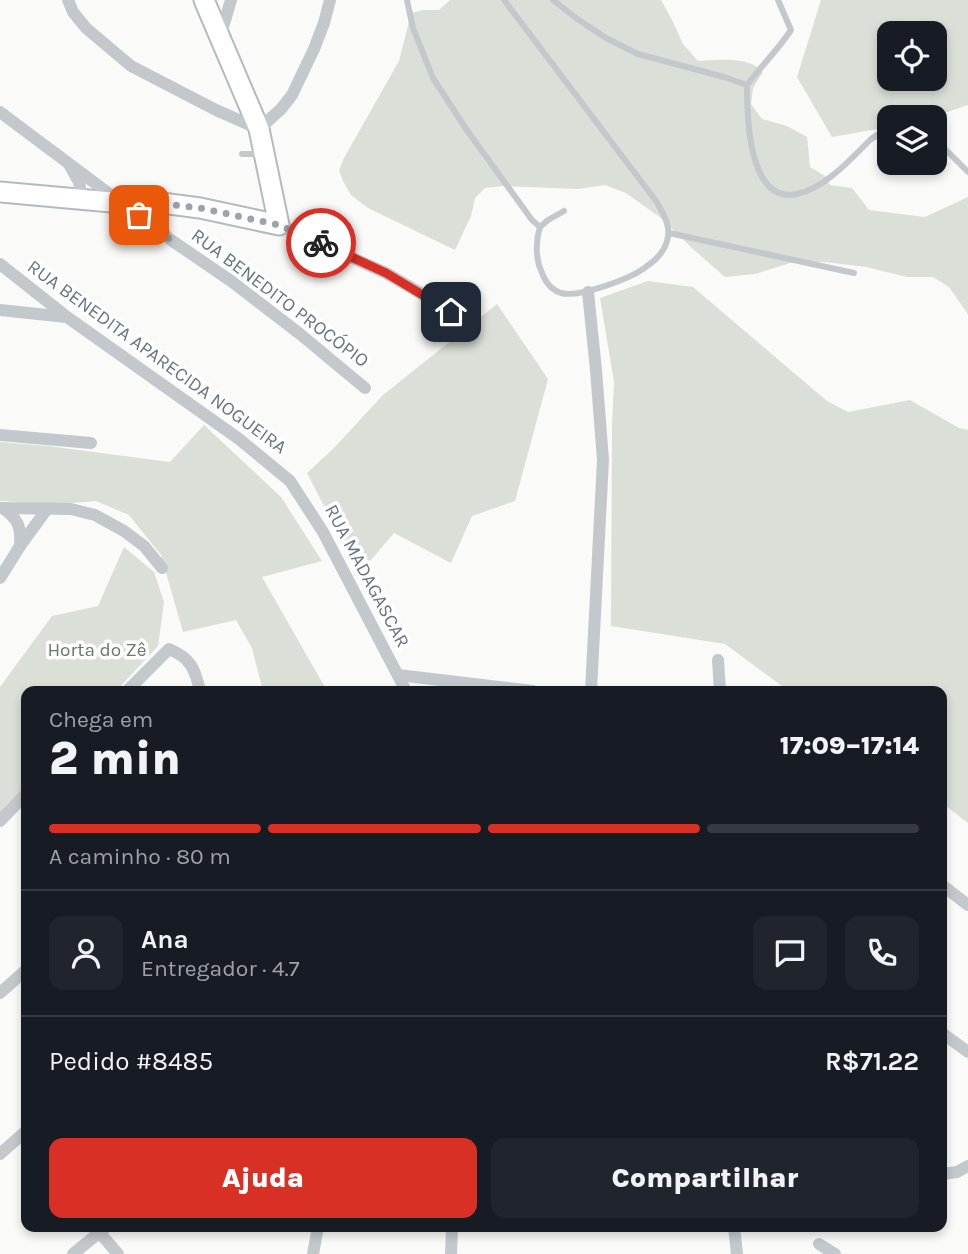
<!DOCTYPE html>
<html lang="pt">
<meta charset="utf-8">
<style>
:root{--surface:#171b24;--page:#20242c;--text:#f1f3f6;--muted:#9ea1a6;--line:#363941;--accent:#d93025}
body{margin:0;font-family:Karla,sans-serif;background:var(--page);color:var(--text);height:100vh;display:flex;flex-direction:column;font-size:26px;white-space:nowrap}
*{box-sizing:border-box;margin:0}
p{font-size:23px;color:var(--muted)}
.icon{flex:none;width:38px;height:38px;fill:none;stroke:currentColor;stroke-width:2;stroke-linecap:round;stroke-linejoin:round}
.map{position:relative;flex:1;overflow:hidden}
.sheet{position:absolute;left:21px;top:686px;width:926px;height:546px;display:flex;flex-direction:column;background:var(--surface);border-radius:14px;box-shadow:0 4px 10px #0003}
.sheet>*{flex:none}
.tools{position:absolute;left:877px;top:21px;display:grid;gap:14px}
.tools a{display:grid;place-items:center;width:70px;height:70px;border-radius:14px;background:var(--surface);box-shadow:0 4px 10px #0003;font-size:35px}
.pin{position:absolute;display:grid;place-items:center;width:60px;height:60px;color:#fff;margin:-30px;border-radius:14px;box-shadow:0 4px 10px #0006}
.courier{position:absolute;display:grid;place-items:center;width:70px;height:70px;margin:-35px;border:5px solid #d93025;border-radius:50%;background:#fff;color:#222;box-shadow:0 2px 9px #0007}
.headline em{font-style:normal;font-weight:800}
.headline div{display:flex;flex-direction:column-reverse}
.headline{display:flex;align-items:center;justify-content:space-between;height:119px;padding:0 28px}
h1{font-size:46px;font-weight:800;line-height:52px}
.bar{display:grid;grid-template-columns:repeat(4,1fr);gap:10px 7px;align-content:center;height:84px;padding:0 28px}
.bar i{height:9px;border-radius:5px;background:var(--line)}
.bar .active{background:var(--accent)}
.bar p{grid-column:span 4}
.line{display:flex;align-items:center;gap:18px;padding:0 28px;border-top:2px solid var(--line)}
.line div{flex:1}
.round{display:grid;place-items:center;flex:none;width:74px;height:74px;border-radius:14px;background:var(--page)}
.button{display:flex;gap:14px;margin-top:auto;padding:14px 28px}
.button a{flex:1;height:80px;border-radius:14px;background:var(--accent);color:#fff;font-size:28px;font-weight:800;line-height:80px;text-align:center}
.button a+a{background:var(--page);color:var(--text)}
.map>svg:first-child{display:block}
.green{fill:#dadfd7;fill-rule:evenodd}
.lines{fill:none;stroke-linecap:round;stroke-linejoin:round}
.secondary-casing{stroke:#b3babf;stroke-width:23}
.service{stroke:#c3c8cc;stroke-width:6}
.minor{stroke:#c3c8cc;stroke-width:12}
.secondary{stroke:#fff;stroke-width:19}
.done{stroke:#99a4ac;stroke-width:7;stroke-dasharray:0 12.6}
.route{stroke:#d93025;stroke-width:9}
.labels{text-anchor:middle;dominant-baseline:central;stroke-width:7;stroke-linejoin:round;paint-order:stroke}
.street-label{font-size:19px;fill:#657683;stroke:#fff}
.park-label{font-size:19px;fill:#687a64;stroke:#fff}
</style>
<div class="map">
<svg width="968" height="1254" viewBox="0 0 968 1254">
<rect width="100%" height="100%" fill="#fafaf8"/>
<g class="green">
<path d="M450 0H661L672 20 683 44 698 61C718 60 749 56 763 72L753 88 751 104 762 119 787 126 807 137 810 167 825 176 830 185 852 188 869 210 925 217 968 197V314L949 287 933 277H907L866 267 825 262H794L755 274 725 277 693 249 661 218 626 193 605 185 578 189 503 186 485 188 475 198 471 216 455 250 368 208 351 195 343 181 339 170 344 158 399 61 411 13 423 10H439Z"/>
<path d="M821 0H968V105L933 117H889V127L832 137 797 77ZM934 33V79H889V33Z"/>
<path d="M648 281 693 287 827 401 848 412 910 400 959 428 968 430V823L942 803V691H789L725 644 611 626 612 425 614 382 600 298Z"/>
<path d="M497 304 548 379 515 501 472 516 451 563 394 533 359 574 307 473 334 448 383 395Z"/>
<path d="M204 425 281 497 322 561 262 577 327 691H263L252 648 236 620 183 632 161 555 129 515 96 501 60 504 0 501V442L48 446 170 462Z"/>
<path d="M124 547 154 572 164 602 158 646 116 691H26V788L0 816V687L52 616 98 606Z"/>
</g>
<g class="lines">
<defs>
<path id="secondary" d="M0 192 122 203H162L200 208 279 225 259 129 204 0"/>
</defs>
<use href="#secondary" class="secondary-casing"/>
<g class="service">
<path d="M407 0 413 28 433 78 466 129 532 220 540 227C536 239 536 253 539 265 543 277 548 289 561 293 579 298 633 278 647 266 656 260 664 252 667 241 672 227 663 213 656 201L504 0"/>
<path d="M553 0 576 18 606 38 638 54 724 77 747 85C747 116 748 204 797 194 825 188 850 160 870 140L877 135 889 131"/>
<path d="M747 85C761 66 778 50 791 30L778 0"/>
<path d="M934 142 945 149 968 172"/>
<path d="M242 154H261"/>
<path d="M540 227 548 220 564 211"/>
<path d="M669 233 854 273"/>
</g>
<g class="minor">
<path d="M68 0 73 12 86 28 131 66 216 110 259 129 281 109 292 95 314 49 324 23 330 0"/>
<path d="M220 37 231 0"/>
<path d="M0 112 171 240 231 281 300 334 365 388"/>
<path d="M70 166 79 182 82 199"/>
<path d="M279 225 386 273 451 311"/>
<path d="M0 264 67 317 239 439 290 481 323 532 406 691"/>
<path d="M588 292 596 370 603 460 591 691"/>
<path d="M0 310 66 317"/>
<path d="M0 435 91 443"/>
<path d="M0 508 71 509 95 515 124 531 144 546 162 568"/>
<path d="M3 508C19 520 21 527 20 546"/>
<path d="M0 578 20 546 47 509"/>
<path d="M718 660 720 691"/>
<path d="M398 675 533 691"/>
<path d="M127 691 169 649C191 658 195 669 200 691"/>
<path d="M0 821 26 794"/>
<path d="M942 885 968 905"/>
<path d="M0 993 26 970"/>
<path d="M942 1033 968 1052"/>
<path d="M0 1154 26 1131"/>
<path d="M942 1174 957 1172 968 1166"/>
<path d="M734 1227 737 1254"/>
<path d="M99 1232 118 1254"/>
<path d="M819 1244 835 1254"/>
<path d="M73 1254 106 1227"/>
<path d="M313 1254 318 1227"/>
<path d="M451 1254 452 1227"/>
</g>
<use href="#secondary" class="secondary"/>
</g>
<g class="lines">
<path class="done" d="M139 215 171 240 158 218 157 203 200 208 279 225 321 243"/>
<path class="route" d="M321 243 386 273 451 312"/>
</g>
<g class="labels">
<g class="street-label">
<text transform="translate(280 298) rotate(37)">RUA BENEDITO PROCÓPIO</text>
<text transform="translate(157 357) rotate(36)">RUA BENEDITA APARECIDA NOGUEIRA</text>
<text transform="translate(367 576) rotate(62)">RUA MADAGASCAR</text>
</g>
<g class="park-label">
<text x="97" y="650">Horta do Zê</text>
</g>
</g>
</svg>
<div class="tools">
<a><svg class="icon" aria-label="locate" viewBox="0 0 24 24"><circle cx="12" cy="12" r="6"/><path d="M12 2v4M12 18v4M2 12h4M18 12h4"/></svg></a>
<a><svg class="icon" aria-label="layers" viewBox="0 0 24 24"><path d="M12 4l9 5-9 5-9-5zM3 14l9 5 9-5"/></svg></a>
</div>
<div class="pin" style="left:139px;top:215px;background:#ea580c"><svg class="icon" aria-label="bag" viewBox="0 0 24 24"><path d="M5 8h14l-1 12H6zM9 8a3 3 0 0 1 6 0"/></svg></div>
<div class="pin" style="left:451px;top:312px;background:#1f2937"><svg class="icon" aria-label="home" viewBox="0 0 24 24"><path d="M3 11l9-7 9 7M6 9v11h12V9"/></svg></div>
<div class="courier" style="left:321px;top:243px"><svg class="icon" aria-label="bike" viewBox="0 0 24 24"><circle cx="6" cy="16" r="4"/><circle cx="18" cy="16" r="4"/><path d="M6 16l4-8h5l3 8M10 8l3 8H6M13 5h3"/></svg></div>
<section class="sheet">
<div class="headline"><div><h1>2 min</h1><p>Chega em</p></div><em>17:09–17:14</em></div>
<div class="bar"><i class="active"></i><i class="active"></i><i class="active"></i><i></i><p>A caminho · 80 m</p></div>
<div class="line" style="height:126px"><a class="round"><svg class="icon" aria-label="person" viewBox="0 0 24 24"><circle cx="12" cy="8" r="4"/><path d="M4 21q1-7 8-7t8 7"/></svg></a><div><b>Ana</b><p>Entregador · 4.7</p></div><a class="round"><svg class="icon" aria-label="chat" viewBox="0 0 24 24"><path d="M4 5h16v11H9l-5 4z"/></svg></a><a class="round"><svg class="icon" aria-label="phone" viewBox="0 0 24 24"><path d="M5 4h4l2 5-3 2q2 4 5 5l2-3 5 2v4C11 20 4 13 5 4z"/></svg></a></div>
<div class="line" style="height:91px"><div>Pedido #8485</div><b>R$71.22</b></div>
<div class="button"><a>Ajuda</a><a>Compartilhar</a></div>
</section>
</div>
